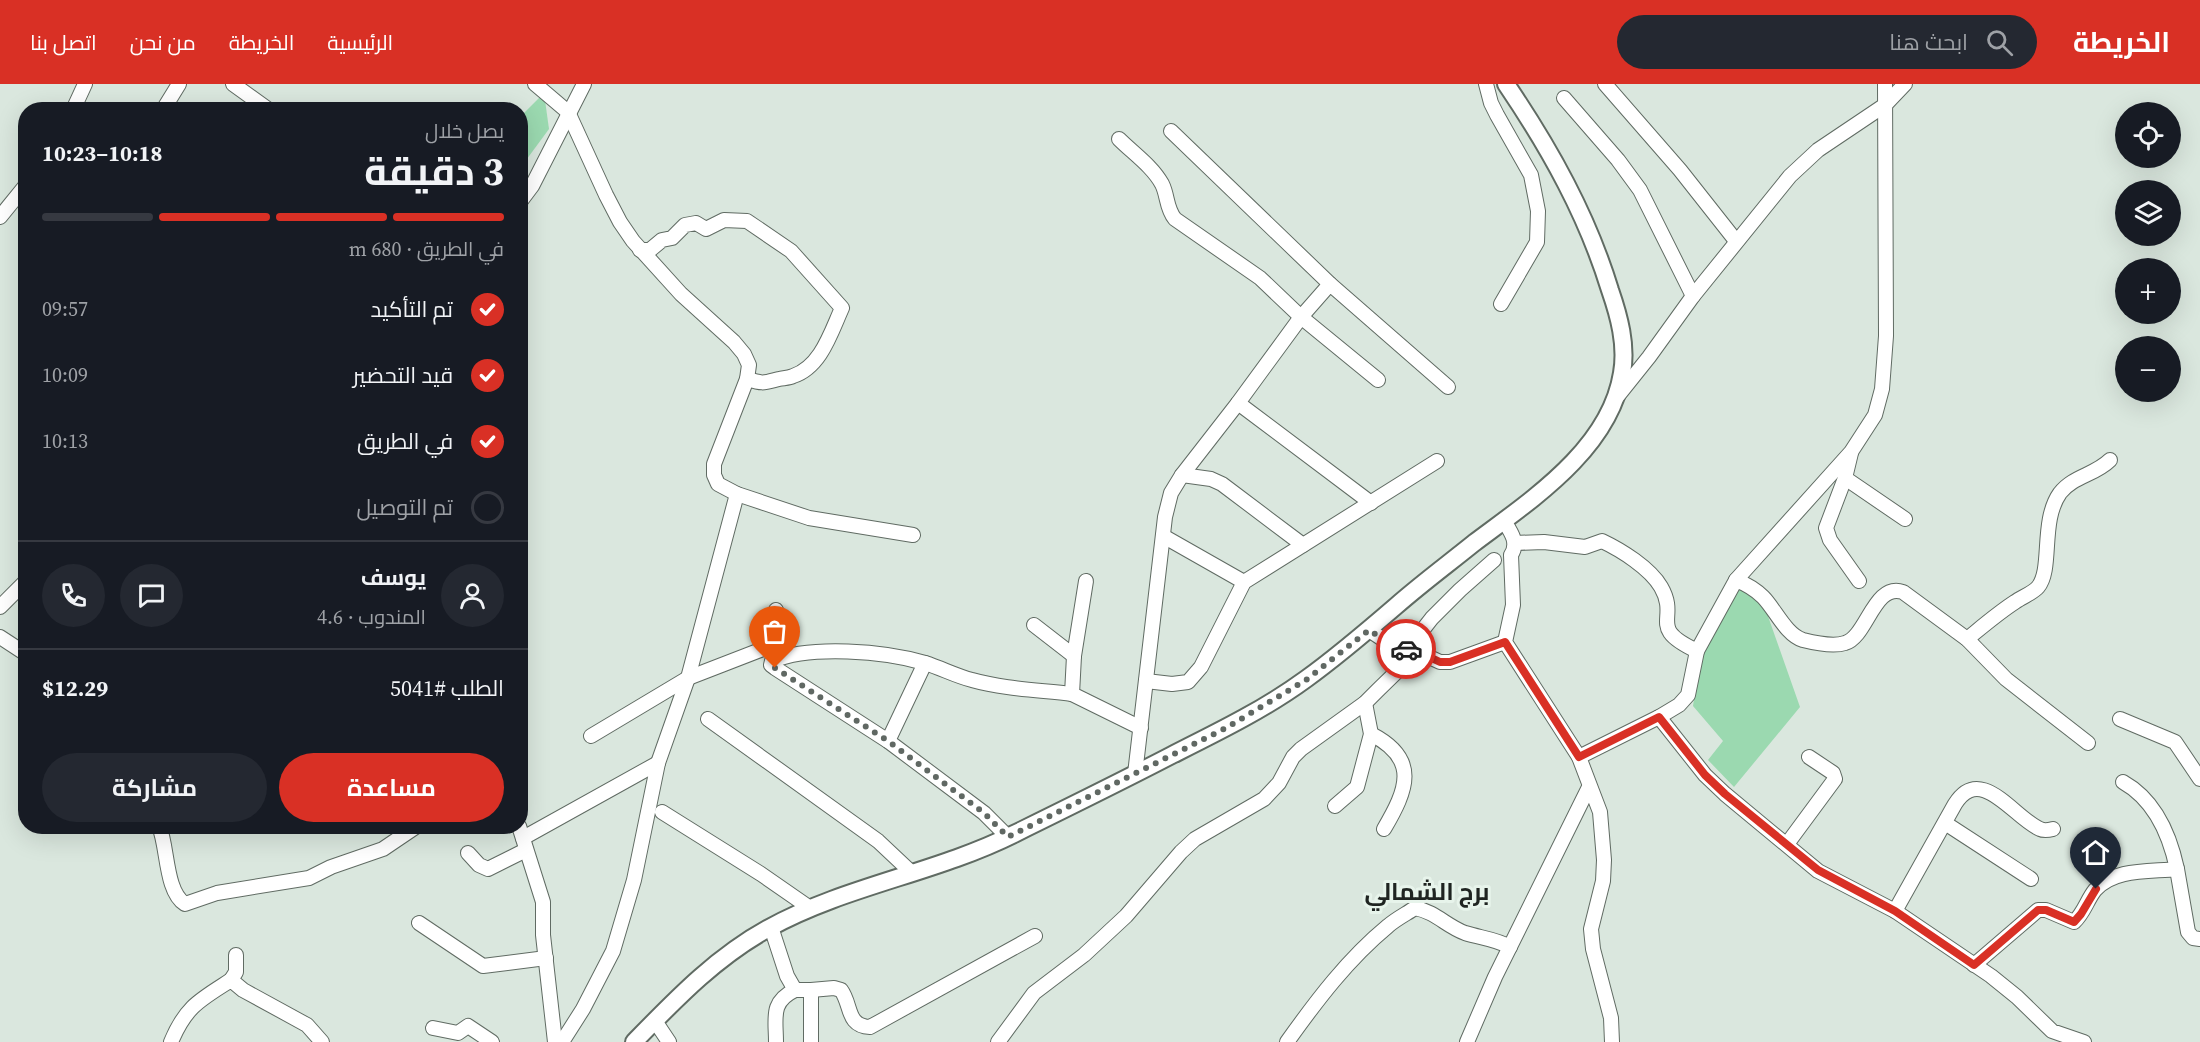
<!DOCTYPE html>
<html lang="ar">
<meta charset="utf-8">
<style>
:root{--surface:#171b24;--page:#242831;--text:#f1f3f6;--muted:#9ea1a6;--line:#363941;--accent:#d93025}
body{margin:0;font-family:"Source Serif 4",Cairo,serif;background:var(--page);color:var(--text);direction:rtl;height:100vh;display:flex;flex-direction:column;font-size:22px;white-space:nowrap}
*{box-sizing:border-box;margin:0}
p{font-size:20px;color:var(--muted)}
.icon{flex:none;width:33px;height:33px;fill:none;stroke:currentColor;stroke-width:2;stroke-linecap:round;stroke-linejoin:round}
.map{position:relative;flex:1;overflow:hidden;direction:ltr}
.details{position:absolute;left:18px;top:18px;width:510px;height:732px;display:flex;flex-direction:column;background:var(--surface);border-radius:24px;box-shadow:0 6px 24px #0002;direction:rtl}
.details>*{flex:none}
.controls{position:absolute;left:2115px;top:18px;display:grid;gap:12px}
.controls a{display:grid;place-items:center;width:66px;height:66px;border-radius:50%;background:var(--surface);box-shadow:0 6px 24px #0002;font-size:30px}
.pin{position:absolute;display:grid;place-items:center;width:51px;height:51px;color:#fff;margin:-62px -26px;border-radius:50% 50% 50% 0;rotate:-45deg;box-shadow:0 0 6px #0007}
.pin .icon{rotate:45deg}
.courier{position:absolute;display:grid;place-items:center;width:60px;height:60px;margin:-30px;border:4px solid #d93025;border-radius:50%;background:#fff;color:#222;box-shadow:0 2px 8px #0007}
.head em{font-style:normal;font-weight:700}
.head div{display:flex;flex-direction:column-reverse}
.head{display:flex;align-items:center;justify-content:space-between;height:102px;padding:0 24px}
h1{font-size:39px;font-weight:700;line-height:45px}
.bar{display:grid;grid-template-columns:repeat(4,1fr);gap:9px 6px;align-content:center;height:72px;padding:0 24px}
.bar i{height:8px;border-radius:4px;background:var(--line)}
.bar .active{background:var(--accent)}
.bar p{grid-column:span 4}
.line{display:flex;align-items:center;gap:15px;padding:0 24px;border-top:2px solid var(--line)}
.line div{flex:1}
.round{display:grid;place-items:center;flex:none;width:63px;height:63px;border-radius:32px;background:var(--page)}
ol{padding:0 24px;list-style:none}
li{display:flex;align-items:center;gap:18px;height:66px}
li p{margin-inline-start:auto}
li .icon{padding:6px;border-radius:50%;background:var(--accent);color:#fff;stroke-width:4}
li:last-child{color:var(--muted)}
li i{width:33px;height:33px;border:3px solid var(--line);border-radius:50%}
.action{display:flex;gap:12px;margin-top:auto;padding:12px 24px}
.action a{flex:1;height:69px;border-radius:36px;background:var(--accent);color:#fff;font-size:24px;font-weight:700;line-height:69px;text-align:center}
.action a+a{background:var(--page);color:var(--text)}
header{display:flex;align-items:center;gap:36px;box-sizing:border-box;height:84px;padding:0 30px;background:var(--accent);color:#fff}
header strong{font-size:28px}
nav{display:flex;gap:33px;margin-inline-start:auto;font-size:21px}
.search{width:420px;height:54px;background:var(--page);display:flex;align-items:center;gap:15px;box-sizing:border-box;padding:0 21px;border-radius:33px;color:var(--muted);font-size:22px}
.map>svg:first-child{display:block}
.green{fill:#9bd9b0}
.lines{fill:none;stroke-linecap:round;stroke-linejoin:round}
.minor-casing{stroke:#606b63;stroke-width:16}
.major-casing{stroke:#606b63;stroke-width:20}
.minor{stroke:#fff;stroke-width:14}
.major{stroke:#fff;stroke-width:16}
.done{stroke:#606863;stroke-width:6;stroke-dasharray:0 10.8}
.route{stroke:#d93025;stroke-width:8}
.labels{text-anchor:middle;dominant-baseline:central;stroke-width:6;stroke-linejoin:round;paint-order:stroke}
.district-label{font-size:24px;font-weight:bold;fill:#1f2421;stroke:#e7f4eb}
</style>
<header>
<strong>الخريطة</strong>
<div class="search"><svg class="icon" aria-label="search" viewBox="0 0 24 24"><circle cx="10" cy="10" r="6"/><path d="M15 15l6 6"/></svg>ابحث هنا</div>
<nav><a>الرئيسية</a><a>الخريطة</a><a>من نحن</a><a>اتصل بنا</a></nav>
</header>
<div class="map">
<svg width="2200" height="958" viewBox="0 0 2200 958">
<rect width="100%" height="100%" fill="#dae7de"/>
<g class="green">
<path d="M544 9 549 45 521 83V32Z"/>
<path d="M1737 501 1763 518 1800 623 1734 703 1708 676 1723 657 1693 622 1701 570Z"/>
</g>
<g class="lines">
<defs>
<g id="minor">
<path d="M233 0 269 26"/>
<path d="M535 0 568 28 606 111 620 138 633 157 681 210 734 258 744 270 749 281 747 295 714 380V391L718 400 737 410 809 434 913 451"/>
<path d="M1486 0 1491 19 1497 31 1531 91 1538 127 1537 158 1501 220"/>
<path d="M1605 0 1680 86 1736 157"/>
<path d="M1564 14 1618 76 1640 106 1693 212"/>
<path d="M73 26 85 0"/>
<path d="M163 26 179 0"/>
<path d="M1171 47 1330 200"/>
<path d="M1119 55C1133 69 1152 82 1162 100 1168 112 1166 124 1175 135L1260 194 1301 233 1378 296"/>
<path d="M520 118 532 102 584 0"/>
<path d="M0 133 26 101"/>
<path d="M640 166H650L662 156 672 154 685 141 696 139 706 145 724 136 747 137 791 167 842 224C831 248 821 283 793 292 789 294 784 294 779 295 763 299 764 300 747 295"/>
<path d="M1617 313 1649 273 1693 212 1790 92 1818 66 1885 21 1905 0"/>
<path d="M1238 319 1371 419"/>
<path d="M1851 369 1845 394 1826 444 1830 456 1859 497"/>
<path d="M26 387V402"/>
<path d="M1182 391 1211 395 1222 400 1303 461"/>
<path d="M1845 394 1905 435"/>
<path d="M1504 437C1511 448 1519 459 1511 471L1513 521 1505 558 1579 673 1600 728 1604 776 1603 797 1591 845 1593 865 1611 934 1612 958"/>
<path d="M1163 452 1244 498"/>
<path d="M1515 459 1544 458 1585 463 1602 457C1621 466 1650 484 1661 503 1680 536 1646 543 1697 567"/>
<path d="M1736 496C1746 500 1755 505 1763 513 1775 525 1786 551 1803 556 1815 559 1833 563 1845 559 1867 553 1874 498 1903 508L1967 555 2006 595 2088 659"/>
<path d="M1086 497 1074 572 1072 610 1141 644"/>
<path d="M0 523 26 497"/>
<path d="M1034 541 1074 572"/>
<path d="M1369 546 1390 560 1425 571 1440 578H1450L1505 558"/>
<path d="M0 553 26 570"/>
<path d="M1967 555C1983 542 1998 529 2015 518 2022 513 2033 509 2038 503 2053 485 2040 437 2060 409 2073 392 2095 391 2110 376"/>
<path d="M1146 597 1172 600 1188 598 1201 583 1244 498 1437 377"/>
<path d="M1659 633 1705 691 1725 710 1818 787 1895 827 1991 892 2017 913 2052 947 2084 958"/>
<path d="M708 635 878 757 912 789"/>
<path d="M2120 635 2175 658 2200 695"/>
<path d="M1371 650C1420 675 1407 706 1384 745"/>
<path d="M591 652 688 594 763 565 767 561 776 526"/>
<path d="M888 657 925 579"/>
<path d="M1579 673 1659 633 1679 621 1688 611 1697 567 1736 496 1851 368 1875 331 1882 305 1886 252 1885 0"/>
<path d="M1135 690 1165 433 1171 409 1182 391 1238 319 1301 233 1330 200 1448 303"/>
<path d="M2123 698C2155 716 2170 752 2177 785"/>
<path d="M1335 722 1357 703 1371 650 1365 619"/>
<path d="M662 728 761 790 810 824"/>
<path d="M1945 739 2031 795"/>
<path d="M159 742C168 763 165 807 185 820L217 809 309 794 331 783 383 765 417 742"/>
<path d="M519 742 543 818V851L555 958"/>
<path d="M1008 753 984 729 888 657 775 584 771 581 772 577C811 561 884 567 925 579 941 584 956 592 972 596 1004 605 1039 606 1072 610"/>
<path d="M523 754 658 679"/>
<path d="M1787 760 1835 695 1833 689 1809 673"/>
<path d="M468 769 479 781 488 785 526 766"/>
<path d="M1895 827 1955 720C1981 679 2014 734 2040 745 2044 747 2049 746 2053 745"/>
<path d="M419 839 483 882 546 874"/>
<path d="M771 843 787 892 795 906H811V958"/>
<path d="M1974 881 2038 826H2046L2074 838C2084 829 2087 816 2095 806 2114 784 2151 788 2177 785L2188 848 2193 854 2200 855"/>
<path d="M231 896 236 888V871"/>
<path d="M811 906 834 904 841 906C852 921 846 942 870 943L1035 852"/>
<path d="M655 937 669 958"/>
<path d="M433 944 458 949 468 942 492 958"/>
<path d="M171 958C186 922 200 916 231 896L243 906 307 941 322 958"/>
<path d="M562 958 583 925 613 867 634 796 658 679 688 594 737 410"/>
<path d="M776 958C776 934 770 918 795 906"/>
<path d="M998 958 1034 909 1084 871 1126 832 1181 768 1195 755 1264 715 1279 699 1293 673 1301 665 1365 619 1378 606 1416 569 1421 548 1432 534 1460 506 1494 476"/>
<path d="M1287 958C1317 916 1348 875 1388 842 1396 835 1406 830 1415 824 1436 828 1446 842 1465 849 1481 854 1496 855 1510 863"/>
<path d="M1467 958 1495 893 1589 703"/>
</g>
<path id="major" d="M634 958C676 915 716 873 769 844 845 802 936 789 1014 750 1067 724 1120 698 1172 671 1218 648 1265 625 1306 595 1338 572 1367 547 1396 522 1421 500 1448 480 1474 459 1531 416 1610 365 1622 289 1627 261 1619 232 1610 206 1587 131 1550 65 1506 0"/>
</defs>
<use href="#minor" class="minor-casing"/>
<use href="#major" class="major-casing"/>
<use href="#minor" class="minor"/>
<use href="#major" class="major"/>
</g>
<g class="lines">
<path class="done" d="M775 584 888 657 984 729 1008 753 1226 644 1306 596 1369 546 1390 560 1406 565"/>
<path class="route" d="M1406 565 1425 571 1440 578H1450L1505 558 1579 673 1659 633 1705 691 1725 710 1818 786 1895 827 1974 881 2038 826H2046L2074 838 2081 830 2096 805"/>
</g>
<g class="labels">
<g class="district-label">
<text x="1427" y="807">برج الشمالي</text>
</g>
</g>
</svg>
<div class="controls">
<a><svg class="icon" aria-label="locate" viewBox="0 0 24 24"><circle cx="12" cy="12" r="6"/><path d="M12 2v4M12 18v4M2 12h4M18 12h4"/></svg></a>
<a><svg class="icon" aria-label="layers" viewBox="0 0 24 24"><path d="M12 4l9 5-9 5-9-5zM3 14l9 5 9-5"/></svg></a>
<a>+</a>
<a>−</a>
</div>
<div class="pin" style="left:775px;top:584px;background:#ea580c"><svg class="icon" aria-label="bag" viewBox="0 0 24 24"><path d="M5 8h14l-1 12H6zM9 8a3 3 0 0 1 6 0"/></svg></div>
<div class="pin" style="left:2096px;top:805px;background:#1f2937"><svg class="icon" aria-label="home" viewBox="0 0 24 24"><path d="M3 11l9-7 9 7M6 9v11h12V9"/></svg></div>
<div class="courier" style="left:1406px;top:565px"><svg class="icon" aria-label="car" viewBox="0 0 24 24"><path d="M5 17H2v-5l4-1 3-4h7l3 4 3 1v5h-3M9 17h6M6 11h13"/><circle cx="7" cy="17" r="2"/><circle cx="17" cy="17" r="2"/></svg></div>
<section class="details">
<div class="head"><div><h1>3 دقيقة</h1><p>يصل خلال</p></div><em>10:18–10:23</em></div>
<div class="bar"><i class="active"></i><i class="active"></i><i class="active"></i><i></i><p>في الطريق · 680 m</p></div>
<ol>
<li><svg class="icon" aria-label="check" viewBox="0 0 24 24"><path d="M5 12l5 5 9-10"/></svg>تم التأكيد<p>09:57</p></li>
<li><svg class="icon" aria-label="check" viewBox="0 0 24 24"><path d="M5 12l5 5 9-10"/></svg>قيد التحضير<p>10:09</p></li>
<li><svg class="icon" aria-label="check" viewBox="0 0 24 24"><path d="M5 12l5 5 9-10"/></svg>في الطريق<p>10:13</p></li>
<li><i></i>تم التوصيل</li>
</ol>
<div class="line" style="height:108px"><a class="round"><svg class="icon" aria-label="person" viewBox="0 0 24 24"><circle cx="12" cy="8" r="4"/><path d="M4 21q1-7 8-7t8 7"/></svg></a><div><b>يوسف</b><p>المندوب · 4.6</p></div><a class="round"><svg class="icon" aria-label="chat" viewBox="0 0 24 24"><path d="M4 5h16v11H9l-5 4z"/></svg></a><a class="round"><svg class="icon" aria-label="phone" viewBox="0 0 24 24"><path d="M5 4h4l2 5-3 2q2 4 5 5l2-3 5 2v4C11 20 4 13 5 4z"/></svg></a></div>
<div class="line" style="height:78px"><div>الطلب #5041</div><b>$12.29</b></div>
<div class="action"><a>مساعدة</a><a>مشاركة</a></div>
</section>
</div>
